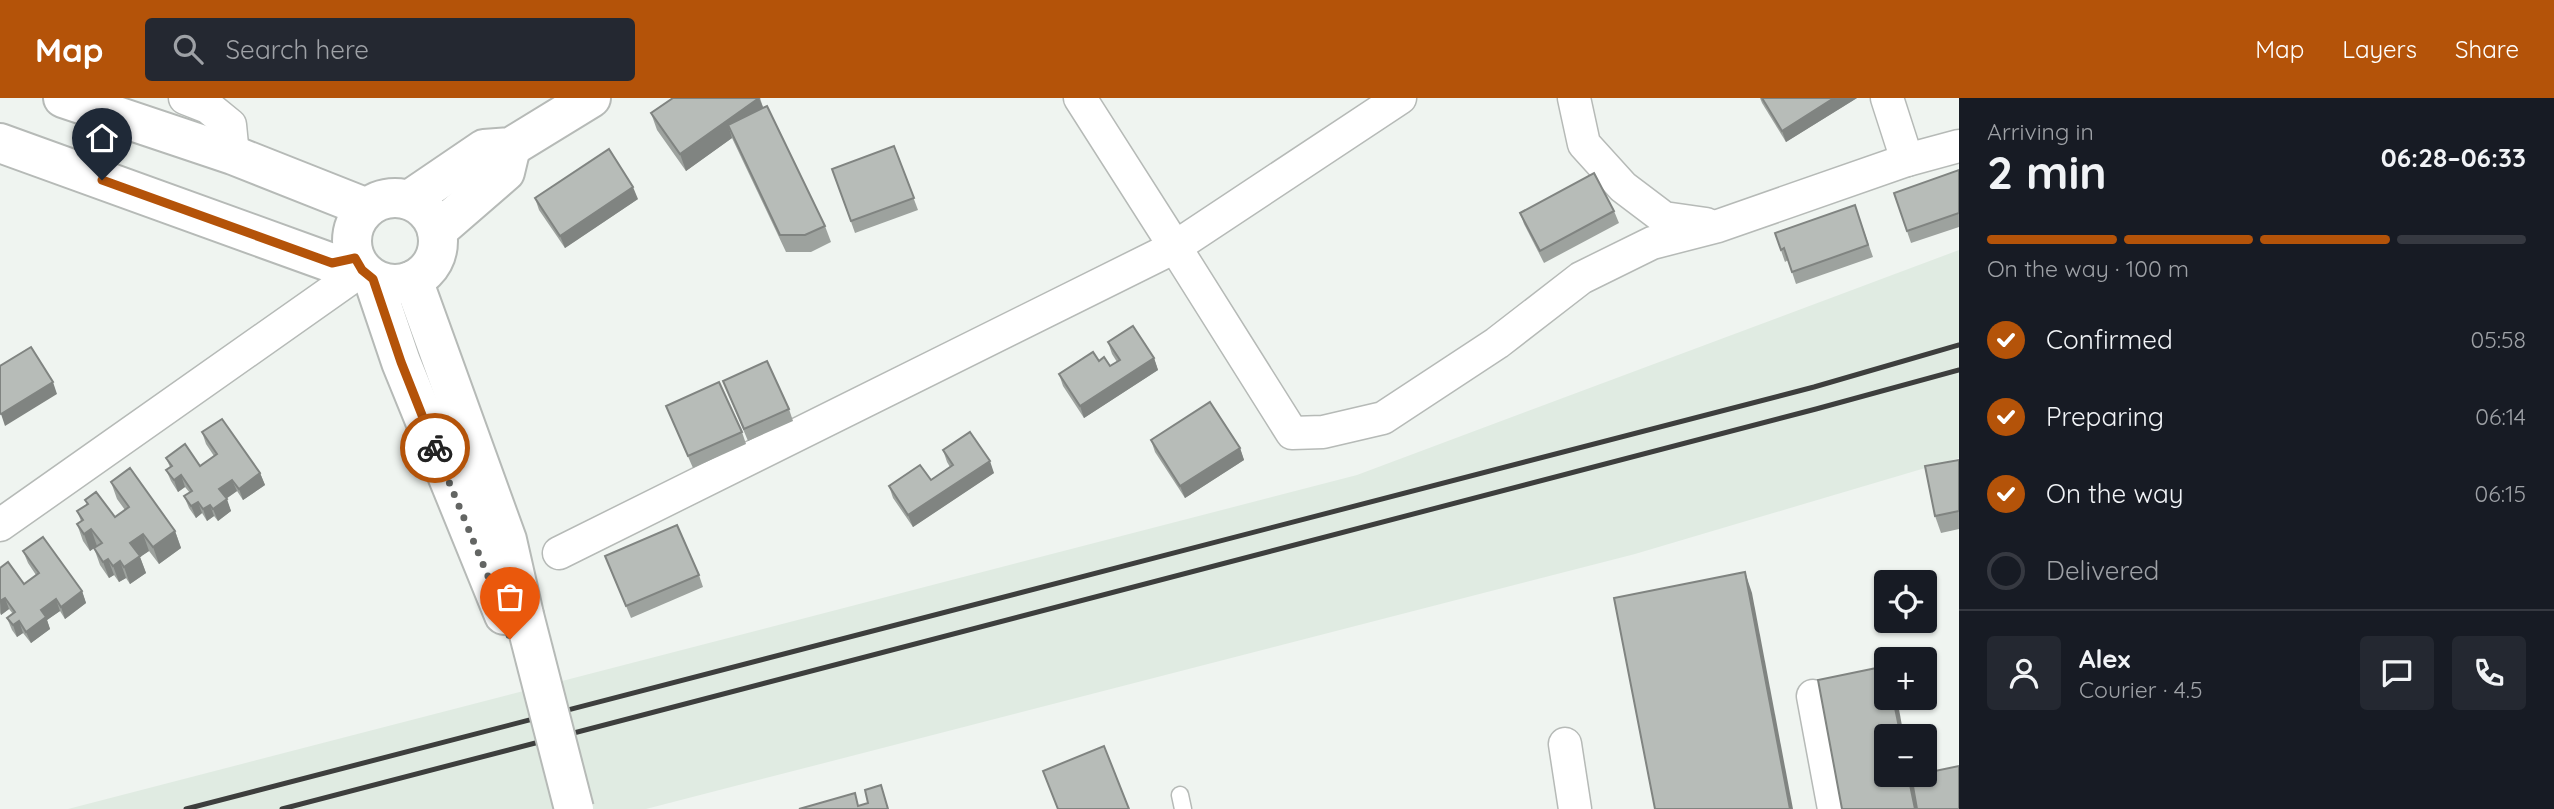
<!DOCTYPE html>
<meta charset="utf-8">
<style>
:root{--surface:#171b24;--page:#242831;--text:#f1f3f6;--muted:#9ea1a6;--line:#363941;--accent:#b45309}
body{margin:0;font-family:Quicksand,sans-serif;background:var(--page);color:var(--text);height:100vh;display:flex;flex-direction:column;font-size:26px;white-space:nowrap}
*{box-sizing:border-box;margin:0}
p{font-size:23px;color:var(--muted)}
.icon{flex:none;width:38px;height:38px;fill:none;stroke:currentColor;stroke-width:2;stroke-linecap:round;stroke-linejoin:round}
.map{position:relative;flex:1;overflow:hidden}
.drawer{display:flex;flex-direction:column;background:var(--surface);width:595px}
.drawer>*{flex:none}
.buttons{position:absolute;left:1874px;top:472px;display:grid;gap:14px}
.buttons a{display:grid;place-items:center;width:63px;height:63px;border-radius:7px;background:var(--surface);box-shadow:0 2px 5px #0004;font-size:35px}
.pin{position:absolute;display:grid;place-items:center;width:60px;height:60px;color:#fff;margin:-72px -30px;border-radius:50% 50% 50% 0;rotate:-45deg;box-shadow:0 0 7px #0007}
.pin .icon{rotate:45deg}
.courier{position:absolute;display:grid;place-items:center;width:70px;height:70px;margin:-35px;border:5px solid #b45309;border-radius:50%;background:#fff;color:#222;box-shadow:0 2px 9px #0007}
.head em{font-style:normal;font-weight:700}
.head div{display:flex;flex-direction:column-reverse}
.head{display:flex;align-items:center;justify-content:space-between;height:119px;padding:0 28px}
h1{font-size:46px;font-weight:700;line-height:52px}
.bar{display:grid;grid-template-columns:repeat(4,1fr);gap:10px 7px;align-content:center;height:84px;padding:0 28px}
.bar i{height:9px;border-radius:5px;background:var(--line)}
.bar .selected{background:var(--accent)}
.bar p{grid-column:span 4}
.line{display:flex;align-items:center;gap:18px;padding:0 28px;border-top:2px solid var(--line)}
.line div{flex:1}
.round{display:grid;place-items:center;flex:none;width:74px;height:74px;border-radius:7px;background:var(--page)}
ol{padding:0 28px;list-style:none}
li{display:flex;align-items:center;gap:21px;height:77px}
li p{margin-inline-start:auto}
li .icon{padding:7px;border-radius:50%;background:var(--accent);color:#fff;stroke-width:4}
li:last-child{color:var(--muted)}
li i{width:38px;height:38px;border:4px solid var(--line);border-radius:50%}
header{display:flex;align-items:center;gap:42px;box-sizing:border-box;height:98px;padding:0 35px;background:var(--accent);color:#fff}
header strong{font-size:33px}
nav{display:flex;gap:38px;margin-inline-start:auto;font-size:24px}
.search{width:490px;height:63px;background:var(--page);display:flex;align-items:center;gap:18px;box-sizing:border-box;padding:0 24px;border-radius:7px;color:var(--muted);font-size:26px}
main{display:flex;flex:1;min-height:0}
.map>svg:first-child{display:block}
.built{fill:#e0ebe2}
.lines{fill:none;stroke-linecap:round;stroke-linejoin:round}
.lane-casing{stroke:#b6bab7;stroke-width:19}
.street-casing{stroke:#b6bab7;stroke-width:35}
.secondary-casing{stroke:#b6bab7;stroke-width:42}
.lane{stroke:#fff;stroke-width:16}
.street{stroke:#fff;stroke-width:32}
.secondary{stroke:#fff;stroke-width:38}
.rail{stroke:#3d3e3d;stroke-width:5}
.secondary-bridge-casing{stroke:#b6bab7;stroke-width:42;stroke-linecap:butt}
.secondary-bridge{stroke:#fff;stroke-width:38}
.wall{fill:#9da29e}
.shaded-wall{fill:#808481}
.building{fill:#b7bcb8;stroke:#808481;stroke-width:2}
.done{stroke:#636563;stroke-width:7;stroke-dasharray:0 12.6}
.route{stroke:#b45309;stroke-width:9}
</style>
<header>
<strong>Map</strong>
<div class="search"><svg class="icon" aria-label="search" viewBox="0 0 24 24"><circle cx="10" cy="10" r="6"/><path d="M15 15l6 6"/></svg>Search here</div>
<nav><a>Map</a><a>Layers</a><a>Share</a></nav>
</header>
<main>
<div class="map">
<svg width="1959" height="711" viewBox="0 0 1959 711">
<rect width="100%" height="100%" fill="#eff4f0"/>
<path class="built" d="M1959 152V360L1635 456 646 711H68L1357 377Z"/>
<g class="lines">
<defs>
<path id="lane" d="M1180 697 1183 711"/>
<g id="street">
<path d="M185 0 208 9 230 27 233 57"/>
<path d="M1080 0 1175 149 1400 0"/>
<path d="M1574 0 1584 46 1623 89 1664 120 1706 126"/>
<path d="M1887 0 1907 62"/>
<path d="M0 427 362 172"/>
<path d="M559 455 1175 149 1292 335 1323 334 1383 320 1497 245 1581 180 1652 145 1718 128 1907 62 1959 48"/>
<path d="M1813 598 1834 711"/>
<path d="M1565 646 1575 711"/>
</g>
<g id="secondary">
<path d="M63 0 233 57 367 110"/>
<path d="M0 45 332 165 355 161"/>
<circle cx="395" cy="143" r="43"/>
<path d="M409 102 484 51 511 49 591 0"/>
<path d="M437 133 505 74 511 49"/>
<path d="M373 181 401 264 504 517"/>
<path d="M413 182 507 442 524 517"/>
</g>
</defs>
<use href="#lane" class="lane-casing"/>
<use href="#street" class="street-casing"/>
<use href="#secondary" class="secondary-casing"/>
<use href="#lane" class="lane"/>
<use href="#street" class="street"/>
<use href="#secondary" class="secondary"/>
<g class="rail">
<path d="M186 711 1814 289 1959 247"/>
<path d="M282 711 1816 311 1959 272"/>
</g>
<defs>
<path id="secondary-bridge" d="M524 517 574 711"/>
</defs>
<use href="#secondary-bridge" class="secondary-bridge-casing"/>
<use href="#secondary-bridge" class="secondary-bridge"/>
</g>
<g class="wall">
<path d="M673 0H760L763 9 825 128 831 144 811 154H786L732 40 686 73 657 32 651 15Z"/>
<path d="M1760 0H1857L1786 44 1762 5Z"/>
<path d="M894 48 918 112 855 135 832 71Z"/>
<path d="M1959 72V129L1911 145 1894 95Z"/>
<path d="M535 100 638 101 565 150 539 112Z"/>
<path d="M1855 107 1873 159 1796 186 1788 162 1785 164 1775 135Z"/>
<path d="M1614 113 1619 125 1544 165 1524 126 1520 115Z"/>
<path d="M1108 244 1154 260 1158 272 1084 320 1063 288 1059 276 1099 263 1110 268 1117 264 1112 256Z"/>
<path d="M723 283 789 311 793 323 748 343Z"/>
<path d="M666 308 742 334 746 346 693 370Z"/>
<path d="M202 334 260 375 265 387 243 402 237 393 226 401 231 413 218 423 214 418 207 423 202 415 196 420 189 410 184 398 190 395 185 389 178 394 171 383 166 372 170 369 166 360 200 368 214 358 206 346Z"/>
<path d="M1151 342 1240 350 1244 362 1185 400 1155 354Z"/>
<path d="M943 352 994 375 913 429 893 400 889 388 931 382 950 369 947 364Z"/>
<path d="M1959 362V431L1941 435 1935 418Z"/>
<path d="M111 384 175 433 181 450 159 466 149 453 140 459 146 475 130 486 126 480 119 484 114 477 109 480 100 467 94 450 97 448 90 453 83 443 77 426 81 423 77 413 87 407 85 402 115 419 125 412 117 401Z"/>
<path d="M23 453 82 493 86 505 65 521 60 513 47 522 50 531 31 545 23 535 17 539 12 532 7 520 13 516 9 511 1 517 0 515V470L24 486 36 477 28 465Z"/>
<path d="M605 458 699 477 703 489 631 520Z"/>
</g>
<g class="shaded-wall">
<path d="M759 0 766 16 728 27 732 40 686 73 680 56Z"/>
<path d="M1834 0H1857L1786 44 1782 33Z"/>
<path d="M633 89 638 101 565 150 560 138Z"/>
<path d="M1154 260 1158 272 1084 320 1080 308Z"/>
<path d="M53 284 57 296 5 328 1 316Z"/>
<path d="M1240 350 1244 362 1185 400 1180 388Z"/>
<path d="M990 363 994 375 913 429 908 417Z"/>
<path d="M260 375 265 387 243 402 239 391Z"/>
<path d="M181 377 185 389 178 394 174 382Z"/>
<path d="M232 382 237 393 224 402 219 391Z"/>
<path d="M227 401 231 413 218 423 213 411Z"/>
<path d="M198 404 202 415 196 420 191 408Z"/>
<path d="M210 407 214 418 207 423 203 411Z"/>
<path d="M91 431 97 448 90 453 84 436Z"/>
<path d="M175 433 181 450 159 466 153 449Z"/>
<path d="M143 436 149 453 140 459 146 475 130 486 124 469 130 445Z"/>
<path d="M108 461 114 477 109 480 103 464Z"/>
<path d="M120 463 126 480 119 484 113 468Z"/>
<path d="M1745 474 1752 495 1793 711H1790Z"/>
<path d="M82 493 86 505 65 521 61 509Z"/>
<path d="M5 500 9 511 1 517 0 503Z"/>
<path d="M56 501 60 513 47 522 50 531 31 545 26 534 41 512Z"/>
<path d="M19 523 23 535 17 539 13 527Z"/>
<path d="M1893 600H1897L1904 639H1901Z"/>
<path d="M1908 677H1912L1918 711H1915Z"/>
</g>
<g class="building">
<path d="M673 0H759L680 56 651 15Z"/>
<path d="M1762 0H1834L1782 33Z"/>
<path d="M767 8 825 128 805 137H780L728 27Z"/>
<path d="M894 48 914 100 851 123 832 71Z"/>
<path d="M609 51 633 89 560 138 535 100Z"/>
<path d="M1959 72V115L1907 133 1894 95Z"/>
<path d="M1594 75 1614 113 1540 153 1520 115Z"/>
<path d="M1855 107 1868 147 1792 174 1784 150 1781 152 1775 135Z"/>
<path d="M1133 228 1154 260 1080 308 1059 276 1093 254 1099 263 1104 259 1110 268 1120 262 1108 244Z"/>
<path d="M31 249 53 284 1 316 0 315V268Z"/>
<path d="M767 263 789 311 744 331 723 283Z"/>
<path d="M719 284 742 334 688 358 666 308Z"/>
<path d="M1210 304 1240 350 1180 388 1151 342Z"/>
<path d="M222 321 260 375 239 391 232 382 219 391 227 401 213 411 210 407 203 411 198 404 191 408 184 398 192 393 181 377 174 382 166 372 172 368 166 360 185 346 200 368 217 356 202 334Z"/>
<path d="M970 334 990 363 908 417 889 388 920 367 931 382 953 367 943 352Z"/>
<path d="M1959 362V413L1935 418 1925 368Z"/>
<path d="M130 370 175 433 153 449 143 436 130 445 140 458 124 469 120 463 113 468 108 461 103 464 94 450 102 445 91 431 84 436 77 426 83 422 77 413 88 406 85 402 96 394 115 419 129 409 111 384Z"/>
<path d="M677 427 699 477 626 508 605 458Z"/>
<path d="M43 439 82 493 61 509 56 501 41 512 46 519 26 534 19 523 13 527 7 520 15 514 5 500 0 503V470L8 464 24 486 39 475 23 453Z"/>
<path d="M1745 474 1790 711H1655L1614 500Z"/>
<path d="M1886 568V600H1893L1901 639H1886V677H1908L1915 711H1842L1818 582Z"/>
<path d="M1104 648 1129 711H1058L1043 673Z"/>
<path d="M1959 668V711H1917L1911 677H1925V675Z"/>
<path d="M881 687 888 711H799L855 695 858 708 868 705 865 692Z"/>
</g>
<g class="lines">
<path class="done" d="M435 350 504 517 510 541"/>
<path class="route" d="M102 82 332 165 355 160 362 172 373 181 401 264 435 350"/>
</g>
</svg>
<div class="buttons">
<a><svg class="icon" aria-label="locate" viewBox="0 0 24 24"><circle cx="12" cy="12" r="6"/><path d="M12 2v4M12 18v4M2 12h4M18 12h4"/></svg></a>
<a>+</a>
<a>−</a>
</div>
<div class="pin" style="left:510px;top:541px;background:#ea580c"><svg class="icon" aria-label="bag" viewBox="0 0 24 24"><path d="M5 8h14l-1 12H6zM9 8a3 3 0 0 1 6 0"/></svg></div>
<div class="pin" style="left:102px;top:82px;background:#1f2937"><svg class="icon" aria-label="home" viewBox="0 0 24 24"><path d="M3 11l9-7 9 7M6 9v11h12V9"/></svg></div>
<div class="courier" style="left:435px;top:350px"><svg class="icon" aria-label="bike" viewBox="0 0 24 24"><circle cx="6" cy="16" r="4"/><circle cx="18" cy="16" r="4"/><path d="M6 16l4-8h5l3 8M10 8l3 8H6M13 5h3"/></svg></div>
</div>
<section class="drawer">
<div class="head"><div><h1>2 min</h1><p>Arriving in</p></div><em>06:28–06:33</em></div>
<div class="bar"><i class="selected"></i><i class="selected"></i><i class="selected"></i><i></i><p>On the way · 100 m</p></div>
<ol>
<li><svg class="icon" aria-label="check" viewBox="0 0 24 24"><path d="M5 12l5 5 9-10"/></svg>Confirmed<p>05:58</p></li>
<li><svg class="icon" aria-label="check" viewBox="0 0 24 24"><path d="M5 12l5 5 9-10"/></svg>Preparing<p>06:14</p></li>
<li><svg class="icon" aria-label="check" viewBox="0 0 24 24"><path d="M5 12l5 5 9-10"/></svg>On the way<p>06:15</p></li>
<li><i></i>Delivered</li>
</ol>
<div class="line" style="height:126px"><a class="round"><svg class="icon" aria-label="person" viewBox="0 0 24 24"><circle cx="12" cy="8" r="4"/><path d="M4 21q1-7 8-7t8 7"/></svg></a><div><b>Alex</b><p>Courier · 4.5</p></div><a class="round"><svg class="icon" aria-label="chat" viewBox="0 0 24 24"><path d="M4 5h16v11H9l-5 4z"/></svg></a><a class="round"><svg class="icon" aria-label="phone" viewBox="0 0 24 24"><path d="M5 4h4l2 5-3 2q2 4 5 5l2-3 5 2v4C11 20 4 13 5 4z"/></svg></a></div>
</section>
</main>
